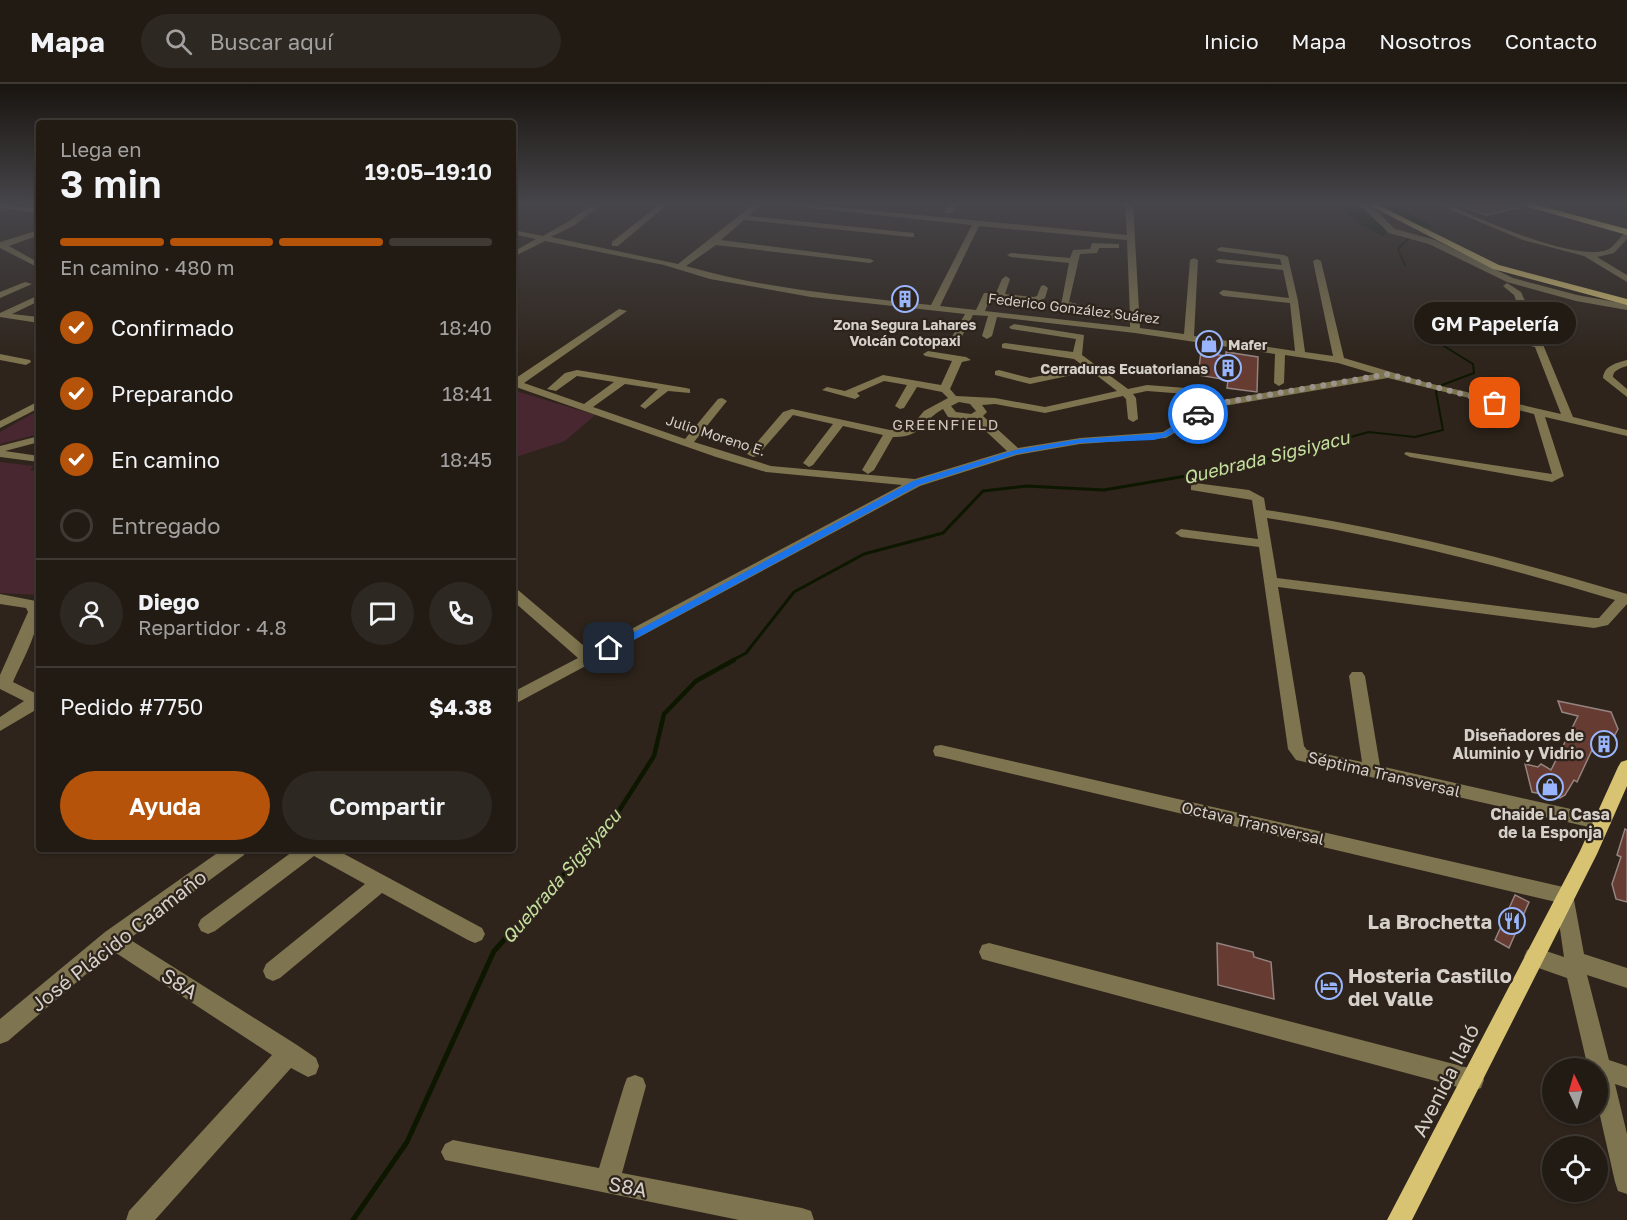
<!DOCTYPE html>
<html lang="es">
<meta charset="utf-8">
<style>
:root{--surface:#221b14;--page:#2e2822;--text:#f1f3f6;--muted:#a2a1a0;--line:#3f3934;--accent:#b45309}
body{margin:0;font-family:"Golos Text",sans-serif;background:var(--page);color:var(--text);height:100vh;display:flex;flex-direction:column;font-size:22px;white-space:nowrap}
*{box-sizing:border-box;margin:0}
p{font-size:20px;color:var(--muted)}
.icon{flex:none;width:33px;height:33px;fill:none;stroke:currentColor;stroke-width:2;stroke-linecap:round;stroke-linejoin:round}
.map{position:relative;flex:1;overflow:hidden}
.sheet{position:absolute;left:36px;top:36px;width:480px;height:732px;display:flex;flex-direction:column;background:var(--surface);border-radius:6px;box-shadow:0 2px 4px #0004,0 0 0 2px var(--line)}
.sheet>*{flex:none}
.needle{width:39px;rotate:355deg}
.tools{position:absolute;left:1542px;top:974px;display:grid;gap:12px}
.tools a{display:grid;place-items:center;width:66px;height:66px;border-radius:50%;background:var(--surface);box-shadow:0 2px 4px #0004,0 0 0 2px var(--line);font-size:30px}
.pin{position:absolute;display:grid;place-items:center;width:51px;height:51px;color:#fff;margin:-26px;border-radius:12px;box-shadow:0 3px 9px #0006}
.courier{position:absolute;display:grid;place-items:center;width:60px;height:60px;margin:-30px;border:4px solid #1a73e8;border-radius:50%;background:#fff;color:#222;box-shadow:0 2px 8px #0007}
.bubble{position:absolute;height:42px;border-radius:21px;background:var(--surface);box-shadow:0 2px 4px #0004,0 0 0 2px var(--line);font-size:20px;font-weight:600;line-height:42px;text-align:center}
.summary em{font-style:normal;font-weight:600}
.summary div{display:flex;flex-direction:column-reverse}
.summary{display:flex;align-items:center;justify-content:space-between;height:102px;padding:0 24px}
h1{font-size:39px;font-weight:600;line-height:45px}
.bar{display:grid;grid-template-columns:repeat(4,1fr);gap:9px 6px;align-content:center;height:72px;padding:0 24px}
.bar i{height:8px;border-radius:4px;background:var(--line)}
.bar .current{background:var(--accent)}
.bar p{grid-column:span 4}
.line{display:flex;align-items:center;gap:15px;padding:0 24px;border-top:2px solid var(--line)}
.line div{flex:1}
.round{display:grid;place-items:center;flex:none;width:63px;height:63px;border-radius:32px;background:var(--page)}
ol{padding:0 24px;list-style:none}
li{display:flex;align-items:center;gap:18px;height:66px}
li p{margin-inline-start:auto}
li .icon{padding:6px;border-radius:50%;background:var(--accent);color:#fff;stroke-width:4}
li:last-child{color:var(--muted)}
li i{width:33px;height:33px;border:3px solid var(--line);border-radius:50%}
.action{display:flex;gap:12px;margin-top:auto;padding:12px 24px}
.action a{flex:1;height:69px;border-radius:36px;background:var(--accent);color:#fff;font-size:24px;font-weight:600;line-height:69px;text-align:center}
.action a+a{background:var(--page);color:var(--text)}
header{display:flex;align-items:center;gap:36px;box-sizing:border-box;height:84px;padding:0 30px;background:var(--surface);border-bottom:2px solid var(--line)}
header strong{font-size:28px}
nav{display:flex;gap:33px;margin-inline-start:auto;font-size:21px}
.search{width:420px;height:54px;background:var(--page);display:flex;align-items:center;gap:15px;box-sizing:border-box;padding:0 21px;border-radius:33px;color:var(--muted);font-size:22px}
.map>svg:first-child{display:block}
.green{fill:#482731}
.water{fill:#0d1700}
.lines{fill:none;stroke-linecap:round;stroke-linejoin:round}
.stream-far3{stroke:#0d1700;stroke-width:2}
.stream-far2{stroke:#0d1700;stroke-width:3}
.stream-far1{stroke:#0d1700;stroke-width:4.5}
.stream{stroke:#0d1700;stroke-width:5}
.river{fill:#0d1700;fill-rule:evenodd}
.building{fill:#653b32;stroke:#94837f;stroke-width:1.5}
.minor{fill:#7e744f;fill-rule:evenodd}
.major{fill:#d7c372;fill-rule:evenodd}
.highway{fill:#fbe280;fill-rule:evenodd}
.route{fill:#1a73e8}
.done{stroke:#9b948d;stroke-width:6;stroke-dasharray:0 10.8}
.labels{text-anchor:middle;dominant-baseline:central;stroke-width:4.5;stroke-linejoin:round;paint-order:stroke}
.far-street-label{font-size:14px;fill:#d6d0ca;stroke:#2e241b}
.far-poi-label{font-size:14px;font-weight:bold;fill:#d6d0ca;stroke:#2e241b}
.far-neighbourhood-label{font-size:15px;letter-spacing:1.5px;fill:#d2c5ba;stroke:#2e241b}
.poi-label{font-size:16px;font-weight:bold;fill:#d6d0ca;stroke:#2e241b;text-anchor:end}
.street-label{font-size:16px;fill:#d6d0ca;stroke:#2e241b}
.water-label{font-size:18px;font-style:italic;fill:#c4e09f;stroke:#2e241b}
.near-poi-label{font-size:20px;font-weight:bold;fill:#d6d0ca;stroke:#2e241b;text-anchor:end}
.near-street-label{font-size:20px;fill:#d6d0ca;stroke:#2e241b}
</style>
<header>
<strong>Mapa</strong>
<div class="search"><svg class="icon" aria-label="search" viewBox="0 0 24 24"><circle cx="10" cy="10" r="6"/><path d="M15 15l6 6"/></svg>Buscar aquí</div>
<nav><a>Inicio</a><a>Mapa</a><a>Nosotros</a><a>Contacto</a></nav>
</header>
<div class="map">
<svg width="1627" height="1136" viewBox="0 0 1627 1136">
<rect width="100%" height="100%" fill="#2e241b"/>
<g class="green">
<path d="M513 306 595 331 565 357 513 374Z"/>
<path d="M39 326V350L0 360V348Z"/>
<path d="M0 378 34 382 30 386 39 387V511L0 509Z"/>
</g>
<path class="water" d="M1344 119 1363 124 1387 144 1384 153 1362 142 1342 125Z"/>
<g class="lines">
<g class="stream-far3">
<path d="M1405 181 1398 165 1409 154"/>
<path d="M1227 386 1369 348 1415 353 1443 346 1436 308 1442 301 1474 289 1473 280 1439 259 1419 241 1421 230"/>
</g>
<path class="stream-far2" d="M731 577 746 569 794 508 864 470 943 449 983 407 1026 402 1104 406 1233 384"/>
<path class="stream-far1" d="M535 822 613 736 654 672 664 630 696 597 734 576"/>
<path class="stream" d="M353 1136 407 1058 494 867 536 821"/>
<path class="river" d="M1377 119H1391L1432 142 1430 144H1422Z"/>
</g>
<g class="building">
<path d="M1458 119H1512L1520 123 1487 131 1458 121Z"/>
<path d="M1201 268 1226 272V268L1258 273 1257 308 1227 304 1228 296 1198 291Z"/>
<path d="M1558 617 1611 628 1618 645 1604 672 1592 666 1577 698 1574 696 1565 711 1560 714 1532 708 1525 680 1538 683 1541 680 1551 686 1578 632 1562 628Z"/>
<path d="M1625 745 1627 746V818L1616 815 1612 800 1621 773 1617 771Z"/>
<path d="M1515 811 1529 818 1509 864 1495 856Z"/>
<path d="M1217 859 1253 868 1254 873 1271 878 1274 915 1218 901Z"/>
</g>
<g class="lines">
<g class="minor">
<path d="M595 119H603L575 141 551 153 678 180 755 119H763L749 132 914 149V153H911L744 136 721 156 870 175 874 177 870 179 716 161 686 182C765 205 849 212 931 221L972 141 765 119H793L1127 151 1125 119H1133L1140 244 1184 250 1190 176 1194 174 1198 176 1194 252 1295 267 1290 219 1223 212 1219 209 1223 206 1289 214 1283 186 1219 179 1215 177 1219 175 1282 181 1280 175 1218 167 1217 165 1221 163 1284 171 1288 173 1298 217 1305 268 1333 272 1313 177 1317 175 1321 177 1344 274 1428 299 1561 330 1535 263C1511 257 1443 252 1429 241L1434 238C1466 247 1500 248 1532 256L1525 238 1455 229 1450 226 1455 223 1522 232 1514 211 1503 202 1507 199 1521 208 1530 228 1576 235 1578 237 1573 240 1532 234 1573 333 1627 346V352L1545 333 1564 392 1552 398 1410 373 1404 370 1406 368 1552 390 1534 330 1388 294 1218 323 1166 354 1080 360 1017 371 920 402 513 621V608L578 574 513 517V504L518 506 590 567 902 401 766 388 716 373 513 302V296L619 225 627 227 524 299 584 320 614 298 577 292 556 307 547 305 565 289 577 286 686 304 690 305V309L668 307 645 325 640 322 658 305 625 300 593 323 685 355 718 315 722 314 727 317 694 358 771 382 915 395 1007 367 975 337 948 333 943 325C921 337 922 354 893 353L874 386 868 390 862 386 883 351 843 342 813 381 809 383 803 379 833 340 793 331 757 372 753 373 747 370 783 328 792 325 890 346H908L924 327 948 314 942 308 917 303 904 324 900 325 895 322 907 301 884 297 857 309 860 312 855 315 822 306 827 303 845 307 883 291 941 301 952 277 925 272 923 270 928 267 966 273 971 276 962 278 950 305 956 312 995 314 1045 323 1117 307 1091 287 1030 300 995 291V287L999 286 1030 294 1085 283 1074 275 1002 264V260L1005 259 1073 268 1076 255 1011 245 1009 243 1014 240 1084 251 1082 271 1128 305 1147 301 1199 305 1204 308 1199 311 1147 307 1133 310 1136 314 1138 335 1133 338 1128 335 1126 315 1123 312 1045 329 995 320 982 321 987 328 983 332 1018 364 1080 354 1163 348 1211 318 1375 290 1338 279 1285 271 1284 299 1279 302 1274 299 1275 270 1135 249 997 233 992 252 987 255 982 252 988 232 973 231 959 258 954 261 949 258 965 230 811 213 710 195 664 181 545 157 513 173V168L536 155 513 150V146L543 152 569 137ZM979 142 1127 156 1130 233 1069 218 1080 170 1097 169 1099 164H1119V160L1092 159 1090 165 1073 166 1070 174 1011 169 1007 171 1011 173 1069 179 1061 221 1130 239V243L985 227 990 214 1035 219 1045 214 1048 204 1044 201 1041 202 1037 212 1034 213 1005 210 1010 195 1006 192 1002 195 996 209H984L976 226 940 222ZM959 318 970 320 976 327 971 330 956 328 951 322Z"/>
<path d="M661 119H669L618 162H612V158Z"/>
<path d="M952 119H960L951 129H945V125Z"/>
<path d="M1355 119 1370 121 1395 145 1435 156 1513 194 1577 211 1627 220V226L1576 217 1507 198 1429 160 1389 149 1364 125Z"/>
<path d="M1434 119H1444C1479 134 1572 178 1607 166 1616 162 1619 152 1627 148V155L1614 169 1597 173 1627 191V198L1584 172 1523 156Z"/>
<path d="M1619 119H1627V123Z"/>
<path d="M0 120 39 125V129L0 124Z"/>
<path d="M39 146V151L9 162 39 179V184L0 164V158Z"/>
<path d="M25 198 32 200 0 214V208Z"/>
<path d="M39 211V217L12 230 39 233V239L0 233V229Z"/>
<path d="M0 270 30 276 31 278 26 281 0 276Z"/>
<path d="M1627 276V282C1621 284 1613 286 1613 293L1627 305V313L1603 294C1604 282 1616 279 1627 276Z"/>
<path d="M39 317V324L0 344V337Z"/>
<path d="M39 352V358L5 367 39 372V378L0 373V362Z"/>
<path d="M1195 399 1249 406 1264 414 1266 426C1389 445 1508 474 1627 510V520L1608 541 1594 544 1278 503 1304 662 1307 666 1362 678 1349 592 1352 588H1362L1365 592 1380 682 1602 732 1608 734 1611 739 1608 744 1602 746 1296 676 1288 665 1259 463 1181 453 1175 449 1181 445 1258 455 1252 416 1191 406V400ZM1267 434C1385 452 1500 481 1615 516L1599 534H1594L1277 494Z"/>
<path d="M0 510 36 517C47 534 21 579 13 598L39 611V624L0 647V633L24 617 0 605V591L28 528 26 524 0 520Z"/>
<path d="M941 661 1572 805 1584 870 1627 884V904L1587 891 1609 976 1627 982V1004L1615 1000 1627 1050V1110L1618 1107 1615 1098 1598 1023V984H1588L1567 894 1527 880 1524 873 1527 866 1534 863 1564 873 1556 818 941 673 935 672 933 667 935 662Z"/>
<path d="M223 765H246L244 771 129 855 297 961 316 974 319 982 316 990 308 993 291 984 155 1136H126L129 1127 272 971 113 867 8 957 0 960V935L105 848Z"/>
<path d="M296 765H335L482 844 485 850 482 856 475 859 468 856 382 809 280 894 273 897 266 894 263 887 266 880 365 800 314 772 215 847 208 850 201 847 198 841 201 835Z"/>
<path d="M989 859 1473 985 1481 988 1484 996 1481 1004 1473 1007 989 877 982 875 979 868 982 861Z"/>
<path d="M635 991 643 994 646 1002 622 1089 802 1124 811 1127 814 1136H739L445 1076 441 1068 445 1060 453 1056 599 1084 624 1002 627 994Z"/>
</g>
<g class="major">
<path d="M1365 119H1374L1499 181 1627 215V221L1493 185Z"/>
<path d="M1627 676V702L1597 770 1412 1136H1387L1580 767 1618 683 1621 678Z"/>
</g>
<path class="highway" d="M1514 119H1529L1627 145V151Z"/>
</g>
<linearGradient id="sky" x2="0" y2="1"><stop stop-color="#19140f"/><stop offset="0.43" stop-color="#46454a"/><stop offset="1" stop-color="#46454a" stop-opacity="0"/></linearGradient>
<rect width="1627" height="278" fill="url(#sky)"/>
<path class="route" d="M1195 328 1201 330 1168 352 1154 356 1080 359 1016 370 919 401 613 567 609 568 605 564 913 397 1015 366 1080 355 1163 349Z"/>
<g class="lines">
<path class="done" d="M1198 330 1215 320 1388 290 1495 319"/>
</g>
<defs>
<symbol id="building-ring" viewBox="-11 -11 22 22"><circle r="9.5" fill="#2e241b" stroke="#98b5fd" stroke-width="1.5"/><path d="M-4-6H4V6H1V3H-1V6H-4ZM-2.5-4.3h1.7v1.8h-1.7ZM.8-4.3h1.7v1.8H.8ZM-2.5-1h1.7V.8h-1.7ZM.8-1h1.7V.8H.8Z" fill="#98b5fd"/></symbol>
<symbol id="shop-ring" viewBox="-11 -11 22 22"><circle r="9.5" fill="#2e241b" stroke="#98b5fd" stroke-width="1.5"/><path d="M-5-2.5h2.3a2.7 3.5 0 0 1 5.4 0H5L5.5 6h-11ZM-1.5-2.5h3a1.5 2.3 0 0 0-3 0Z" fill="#98b5fd"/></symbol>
<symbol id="restaurant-ring" viewBox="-11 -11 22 22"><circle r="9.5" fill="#2e241b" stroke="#98b5fd" stroke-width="1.5"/><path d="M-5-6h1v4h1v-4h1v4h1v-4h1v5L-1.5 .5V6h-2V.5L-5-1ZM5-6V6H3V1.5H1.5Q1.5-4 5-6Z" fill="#98b5fd"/></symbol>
<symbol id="hotel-ring" viewBox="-11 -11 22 22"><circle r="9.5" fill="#2e241b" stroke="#98b5fd" stroke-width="1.5"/><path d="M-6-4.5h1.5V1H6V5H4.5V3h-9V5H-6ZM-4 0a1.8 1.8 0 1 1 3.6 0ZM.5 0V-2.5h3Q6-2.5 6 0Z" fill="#98b5fd"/></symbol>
</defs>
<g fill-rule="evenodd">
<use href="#building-ring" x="890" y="200" width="30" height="30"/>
<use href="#shop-ring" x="1194" y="245" width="30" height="30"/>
<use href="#building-ring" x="1213" y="269" width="30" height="30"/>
<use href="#building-ring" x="1589" y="645" width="30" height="30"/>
<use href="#shop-ring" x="1535" y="688" width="30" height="30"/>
<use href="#restaurant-ring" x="1497" y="822" width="30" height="30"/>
<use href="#hotel-ring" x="1314" y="887" width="30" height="30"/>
</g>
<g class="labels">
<g class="far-street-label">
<text transform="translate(1074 224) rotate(7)">Federico González Suárez</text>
<text transform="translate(716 351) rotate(18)">Julio Moreno E.</text>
</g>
<g class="far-poi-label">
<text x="905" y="240">Zona Segura Lahares<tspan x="905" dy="16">Volcán Cotopaxi</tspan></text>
<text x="1228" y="260" text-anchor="start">Mafer</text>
<text x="1208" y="284" text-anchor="end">Cerraduras Ecuatorianas</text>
</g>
<g class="far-neighbourhood-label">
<text x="946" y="340">GREENFIELD</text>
</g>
<g class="poi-label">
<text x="1584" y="651">Diseñadores de<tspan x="1584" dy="18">Aluminio y Vidrio</tspan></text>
<text x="1550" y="730" text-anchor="middle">Chaide La Casa<tspan x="1550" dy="18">de la Esponja</tspan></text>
</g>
<g class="street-label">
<text transform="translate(1384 690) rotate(13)">Séptima Transversal</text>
<text transform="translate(1253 739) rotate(13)">Octava Transversal</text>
</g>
<g class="water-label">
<text transform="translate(1266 373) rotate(-14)">Quebrada Sigsiyacu</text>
<text transform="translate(561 792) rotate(-49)">Quebrada Sigsiyacu</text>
</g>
<g class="near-poi-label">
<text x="1492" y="837">La Brochetta</text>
<text x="1348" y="891" text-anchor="start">Hosteria Castillo<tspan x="1348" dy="23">del Valle</tspan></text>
</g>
<g class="near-street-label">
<text transform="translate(118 856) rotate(-38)">José Plácido Caamaño</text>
<text transform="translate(180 899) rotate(33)">S8A</text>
<text transform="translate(1445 996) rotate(-63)">Avenida Ilaló</text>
<text transform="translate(628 1102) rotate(11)">S8A</text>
</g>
</g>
</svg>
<div class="tools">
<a><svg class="needle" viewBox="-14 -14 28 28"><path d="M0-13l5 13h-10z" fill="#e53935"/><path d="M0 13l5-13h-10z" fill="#a2a1a0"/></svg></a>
<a><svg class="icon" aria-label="locate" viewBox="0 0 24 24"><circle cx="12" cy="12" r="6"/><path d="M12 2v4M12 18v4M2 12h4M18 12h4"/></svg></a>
</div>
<div class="pin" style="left:1495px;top:319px;background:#ea580c"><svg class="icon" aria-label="bag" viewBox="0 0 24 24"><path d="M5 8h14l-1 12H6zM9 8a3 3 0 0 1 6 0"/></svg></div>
<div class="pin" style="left:609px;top:564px;background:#1f2937"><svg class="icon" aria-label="home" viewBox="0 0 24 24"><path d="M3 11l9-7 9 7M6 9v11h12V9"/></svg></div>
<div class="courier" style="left:1198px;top:330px"><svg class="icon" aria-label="car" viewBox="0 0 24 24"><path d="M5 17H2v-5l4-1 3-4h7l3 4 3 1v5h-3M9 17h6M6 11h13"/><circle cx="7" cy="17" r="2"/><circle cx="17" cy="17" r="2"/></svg></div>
<div class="bubble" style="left:1414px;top:218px;width:162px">GM Papelería</div>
<section class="sheet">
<div class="summary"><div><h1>3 min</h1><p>Llega en</p></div><em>19:05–19:10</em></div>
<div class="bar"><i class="current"></i><i class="current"></i><i class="current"></i><i></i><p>En camino · 480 m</p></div>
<ol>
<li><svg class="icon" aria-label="check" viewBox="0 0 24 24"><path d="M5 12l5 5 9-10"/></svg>Confirmado<p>18:40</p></li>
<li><svg class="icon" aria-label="check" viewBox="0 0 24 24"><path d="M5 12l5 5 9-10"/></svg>Preparando<p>18:41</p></li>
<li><svg class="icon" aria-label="check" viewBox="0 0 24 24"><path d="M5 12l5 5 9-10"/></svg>En camino<p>18:45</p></li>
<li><i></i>Entregado</li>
</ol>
<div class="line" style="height:108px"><a class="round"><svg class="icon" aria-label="person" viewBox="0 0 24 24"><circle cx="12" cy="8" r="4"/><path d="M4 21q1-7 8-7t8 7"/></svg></a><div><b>Diego</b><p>Repartidor · 4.8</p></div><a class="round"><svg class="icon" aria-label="chat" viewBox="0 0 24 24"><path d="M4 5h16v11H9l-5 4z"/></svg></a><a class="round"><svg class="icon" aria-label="phone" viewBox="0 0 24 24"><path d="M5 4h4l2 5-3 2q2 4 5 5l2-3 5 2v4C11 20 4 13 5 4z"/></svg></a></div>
<div class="line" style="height:78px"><div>Pedido #7750</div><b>$4.38</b></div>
<div class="action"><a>Ayuda</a><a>Compartir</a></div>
</section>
</div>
